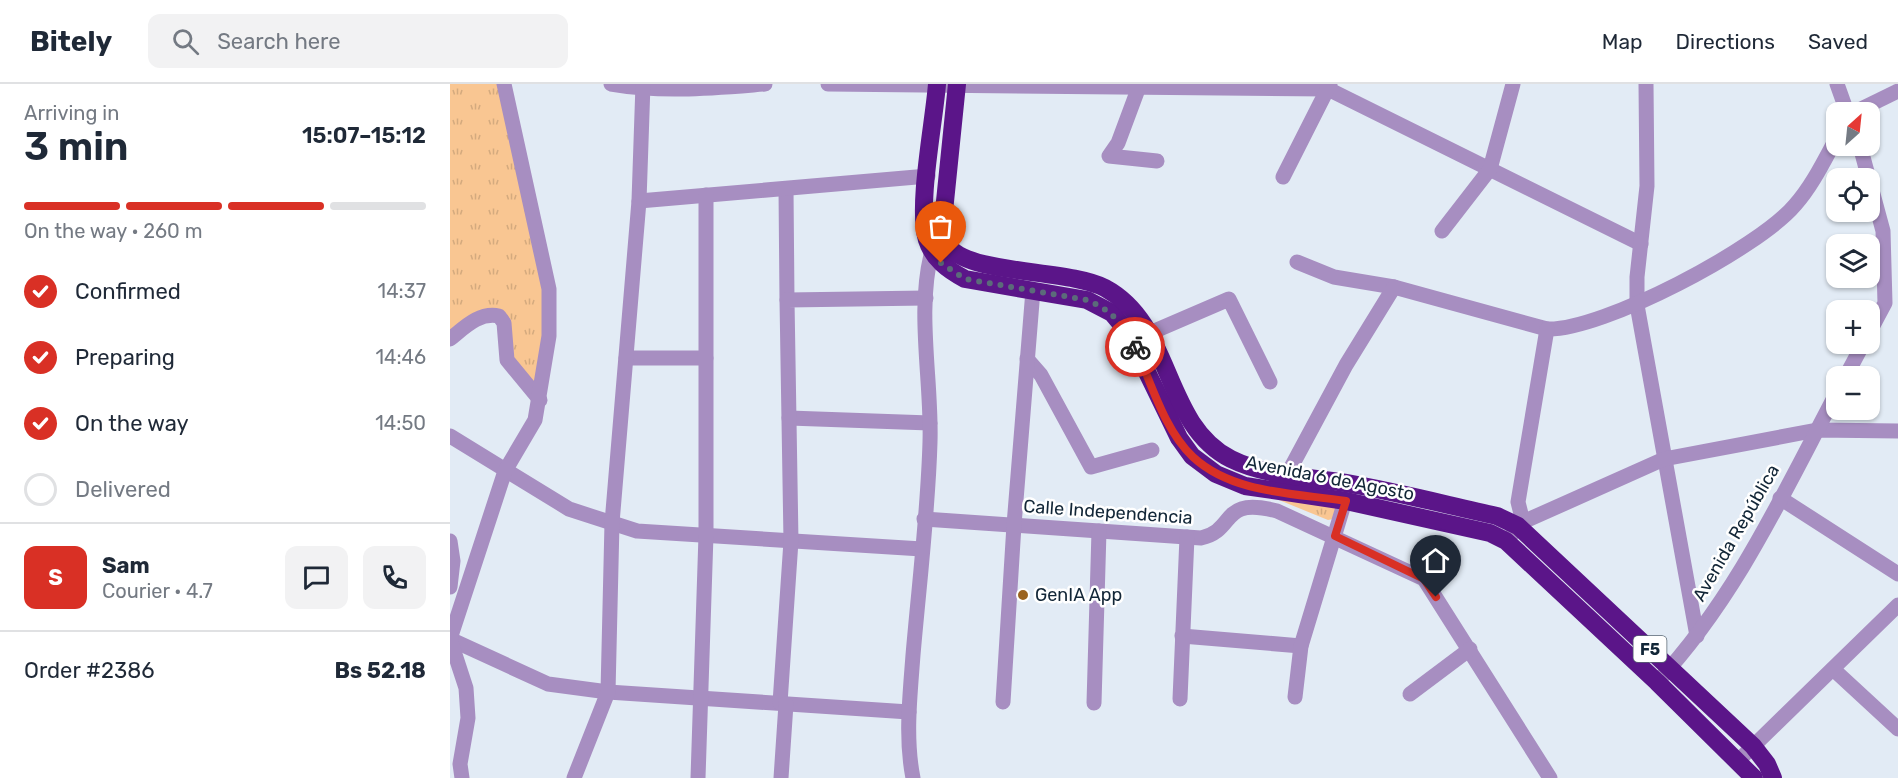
<!DOCTYPE html>
<meta charset="utf-8">
<style>
:root{--surface:#fff;--page:#f2f2f3;--text:#1f2937;--muted:#747a83;--line:#e0e1e3;--accent:#d93025}
body{margin:0;font-family:Rubik,sans-serif;background:var(--page);color:var(--text);height:100vh;display:flex;flex-direction:column;font-size:22px;white-space:nowrap}
*{box-sizing:border-box;margin:0}
p{font-size:20px;color:var(--muted)}
.icon{flex:none;width:33px;height:33px;fill:none;stroke:currentColor;stroke-width:2;stroke-linecap:round;stroke-linejoin:round}
.map{position:relative;flex:1;overflow:hidden}
.side{display:flex;flex-direction:column;background:var(--surface);width:450px}
.side>*{flex:none}
.needle{width:39px;rotate:27deg}
.buttons{position:absolute;left:1376px;top:18px;display:grid;gap:12px}
.buttons a{display:grid;place-items:center;width:54px;height:54px;border-radius:12px;background:var(--surface);box-shadow:0 2px 4px #0004;font-size:30px}
.pin{position:absolute;display:grid;place-items:center;width:51px;height:51px;color:#fff;margin:-62px -26px;border-radius:50% 50% 50% 0;rotate:-45deg;box-shadow:0 0 6px #0007}
.pin .icon{rotate:45deg}
.courier{position:absolute;display:grid;place-items:center;width:60px;height:60px;margin:-30px;border:4px solid #d93025;border-radius:50%;background:#fff;color:#222;box-shadow:0 2px 8px #0007}
.headline em{font-style:normal;font-weight:600}
.headline div{display:flex;flex-direction:column-reverse}
.headline{display:flex;align-items:center;justify-content:space-between;height:102px;padding:0 24px}
h1{font-size:39px;font-weight:600;line-height:45px}
.bar{display:grid;grid-template-columns:repeat(4,1fr);gap:9px 6px;align-content:center;height:72px;padding:0 24px}
.bar i{height:8px;border-radius:4px;background:var(--line)}
.bar .active{background:var(--accent)}
.bar p{grid-column:span 4}
.line{display:flex;align-items:center;gap:15px;padding:0 24px;border-top:2px solid var(--line)}
.line div{flex:1}
.round{display:grid;place-items:center;flex:none;width:63px;height:63px;border-radius:12px;background:var(--page)}
ol{padding:0 24px;list-style:none}
li{display:flex;align-items:center;gap:18px;height:66px}
li p{margin-inline-start:auto}
li .icon{padding:6px;border-radius:50%;background:var(--accent);color:#fff;stroke-width:4}
li:last-child{color:var(--muted)}
li i{width:33px;height:33px;border:3px solid var(--line);border-radius:50%}
header{display:flex;align-items:center;gap:36px;box-sizing:border-box;height:84px;padding:0 30px;background:var(--surface);border-bottom:2px solid var(--line)}
header strong{font-size:28px}
nav{display:flex;gap:33px;margin-inline-start:auto;font-size:21px}
.search{width:420px;height:54px;background:var(--page);display:flex;align-items:center;gap:15px;box-sizing:border-box;padding:0 21px;border-radius:12px;color:var(--muted);font-size:22px}
main{display:flex;flex:1;min-height:0}
.map>svg:first-child{display:block}
.grass{fill:url(#grass-tufts)}
.lines{fill:none;stroke-linecap:round;stroke-linejoin:round}
.minor{stroke:#a78ec1;stroke-width:15}
.highway{stroke:#5b1589;stroke-width:18}
.done{stroke:#5b6b7a;stroke-width:6;stroke-dasharray:0 10.8}
.route{stroke:#d93025;stroke-width:8}
.poi-dot{fill:#9b631e;stroke:#fff;stroke-width:2}
.labels{text-anchor:middle;dominant-baseline:central;stroke-width:5;stroke-linejoin:round;paint-order:stroke}
.shield{fill:#fff;stroke:#596773;stroke-width:1.5}
.shield-label{font-size:16px;font-weight:bold;fill:#122637}
.street-label{font-size:18px;fill:#122637;stroke:#fff}
.poi-label{font-size:18px;fill:#122637;stroke:#fff;text-anchor:start}
</style>
<header>
<strong>Bitely</strong>
<div class="search"><svg class="icon" aria-label="search" viewBox="0 0 24 24"><circle cx="10" cy="10" r="6"/><path d="M15 15l6 6"/></svg>Search here</div>
<nav><a>Map</a><a>Directions</a><a>Saved</a></nav>
</header>
<main>
<section class="side">
<div class="headline"><div><h1>3 min</h1><p>Arriving in</p></div><em>15:07–15:12</em></div>
<div class="bar"><i class="active"></i><i class="active"></i><i class="active"></i><i></i><p>On the way · 260 m</p></div>
<ol>
<li><svg class="icon" aria-label="check" viewBox="0 0 24 24"><path d="M5 12l5 5 9-10"/></svg>Confirmed<p>14:37</p></li>
<li><svg class="icon" aria-label="check" viewBox="0 0 24 24"><path d="M5 12l5 5 9-10"/></svg>Preparing<p>14:46</p></li>
<li><svg class="icon" aria-label="check" viewBox="0 0 24 24"><path d="M5 12l5 5 9-10"/></svg>On the way<p>14:50</p></li>
<li><i></i>Delivered</li>
</ol>
<div class="line" style="height:108px"><b class="round" style="background:var(--accent);color:#fff">S</b><div><b>Sam</b><p>Courier · 4.7</p></div><a class="round"><svg class="icon" aria-label="chat" viewBox="0 0 24 24"><path d="M4 5h16v11H9l-5 4z"/></svg></a><a class="round"><svg class="icon" aria-label="phone" viewBox="0 0 24 24"><path d="M5 4h4l2 5-3 2q2 4 5 5l2-3 5 2v4C11 20 4 13 5 4z"/></svg></a></div>
<div class="line" style="height:78px"><div>Order #2386</div><b>Bs 52.18</b></div>
</section>
<div class="map">
<svg width="1448" height="694" viewBox="0 0 1448 694">
<defs>
<pattern id="grass-tufts" width="24" height="20" patternUnits="userSpaceOnUse" patternTransform="scale(1.5)"><rect width="24" height="20" fill="#f9c692"/><path d="M3 7l-1-3M5 7V3M7 7l1-3M15 17l-1-3M17 17v-4M19 17l1-3" fill="none" stroke="#d4aa7e"/></pattern>
</defs>
<rect width="100%" height="100%" fill="#e2ebf5"/>
<g class="grass">
<path d="M0 0H54L99 205 90 316 67 289 54 239 38 230 0 255Z"/>
<path d="M839 415 882 422 886 425 883 435 878 436 829 416Z"/>
</g>
<g class="lines">
<g class="minor">
<path d="M161 0C213 9 263 4 315 0"/>
<path d="M378 0 878 5 1191 160"/>
<path d="M690 0 668 59 659 72 707 77"/>
<path d="M1196 0 1197 102 1187 193V221L1247 552"/>
<path d="M1387 0 1397 28"/>
<path d="M1405 28 1448 7"/>
<path d="M1410 62 1433 147 1435 219 1419 249"/>
<path d="M833 93 880 0"/>
<path d="M336 105 337 216"/>
<path d="M189 117 478 92"/>
<path d="M992 147 1040 85 1063 0"/>
<path d="M847 178 884 193 944 203 1097 245C1152 247 1309 164 1345 121 1362 102 1374 77 1386 55"/>
<path d="M700 249 779 215 820 298"/>
<path d="M0 255C15 243 29 228 49 232L54 239 57 276 90 316"/>
<path d="M176 274H256"/>
<path d="M577 275 591 291 641 383 702 366"/>
<path d="M1396 292 1413 260"/>
<path d="M339 334 480 339"/>
<path d="M0 352 119 425 187 447 472 465"/>
<path d="M838 389 896 281 944 203"/>
<path d="M1330 414 1448 490"/>
<path d="M474 435 751 454C787 446 769 412 827 427L974 495 1100 694"/>
<path d="M1073 438 1068 418 1097 245"/>
<path d="M1062 450 1073 438 1214 375 1367 346 1448 347"/>
<path d="M0 457 3 477 0 503"/>
<path d="M732 552 851 562"/>
<path d="M0 555 98 600 158 608 459 628"/>
<path d="M1383 585 1448 645"/>
<path d="M1207 598C1285 515 1333 410 1386 310"/>
<path d="M960 610 1020 565"/>
<path d="M845 613 851 562 898 407"/>
<path d="M730 615 737 453"/>
<path d="M553 618 564 441 583 206"/>
<path d="M330 619 341 457 337 216 476 214"/>
<path d="M644 619 649 447"/>
<path d="M1289 676 1448 521"/>
<path d="M12 694 10 680 18 634 16 604 0 555 55 387 85 336 99 252V205L54 0"/>
<path d="M124 694 158 608 162 439 189 117 193 0"/>
<path d="M248 694 256 451V111"/>
<path d="M331 694 336 620"/>
<path d="M463 694C455 654 460 612 463 571 469 501 478 429 480 358 482 297 466 226 482 167"/>
</g>
<g class="highway">
<path d="M487 0C484 39 467 122 477 156 483 175 498 186 515 195L637 216 662 229 677 247 729 354 742 372 766 390 795 402 896 417 1040 449 1056 457 1207 598 1304 694"/>
<path d="M507 0 493 137C494 145 493 156 499 163 522 191 619 185 655 204 724 241 712 340 781 375 815 392 860 393 896 399 947 408 997 421 1047 432L1068 442 1303 662 1317 680 1323 694"/>
</g>
</g>
<g class="lines">
<path class="done" d="M491 179 515 195 637 216C661 226 673 239 685 263"/>
<path class="route" d="M685 263C701 298 714 346 743 373 783 410 845 409 896 417L885 452 974 495 986 513"/>
</g>
<circle class="poi-dot" cx="573" cy="511" r="6"/>
<g class="labels">
<rect class="shield" x="1183.5" y="552" width="33" height="26" rx="4.5"/>
<g class="shield-label">
<text x="1200" y="565">F5</text>
</g>
<g class="street-label">
<text transform="translate(880 394) rotate(11)">Avenida 6 de Agosto</text>
<text transform="translate(658 428) rotate(4)">Calle Independencia</text>
<text transform="translate(1286 449) rotate(-60)">Avenida República</text>
</g>
<g class="poi-label">
<text x="585" y="511">GenIA App</text>
</g>
</g>
</svg>
<div class="buttons">
<a><svg class="needle" viewBox="-14 -14 28 28"><path d="M0-13l5 13h-10z" fill="#e53935"/><path d="M0 13l5-13h-10z" fill="#747a83"/></svg></a>
<a><svg class="icon" aria-label="locate" viewBox="0 0 24 24"><circle cx="12" cy="12" r="6"/><path d="M12 2v4M12 18v4M2 12h4M18 12h4"/></svg></a>
<a><svg class="icon" aria-label="layers" viewBox="0 0 24 24"><path d="M12 4l9 5-9 5-9-5zM3 14l9 5 9-5"/></svg></a>
<a>+</a>
<a>−</a>
</div>
<div class="pin" style="left:491px;top:179px;background:#ea580c"><svg class="icon" aria-label="bag" viewBox="0 0 24 24"><path d="M5 8h14l-1 12H6zM9 8a3 3 0 0 1 6 0"/></svg></div>
<div class="pin" style="left:986px;top:513px;background:#1f2937"><svg class="icon" aria-label="home" viewBox="0 0 24 24"><path d="M3 11l9-7 9 7M6 9v11h12V9"/></svg></div>
<div class="courier" style="left:685px;top:263px"><svg class="icon" aria-label="bike" viewBox="0 0 24 24"><circle cx="6" cy="16" r="4"/><circle cx="18" cy="16" r="4"/><path d="M6 16l4-8h5l3 8M10 8l3 8H6M13 5h3"/></svg></div>
</div>
</main>
